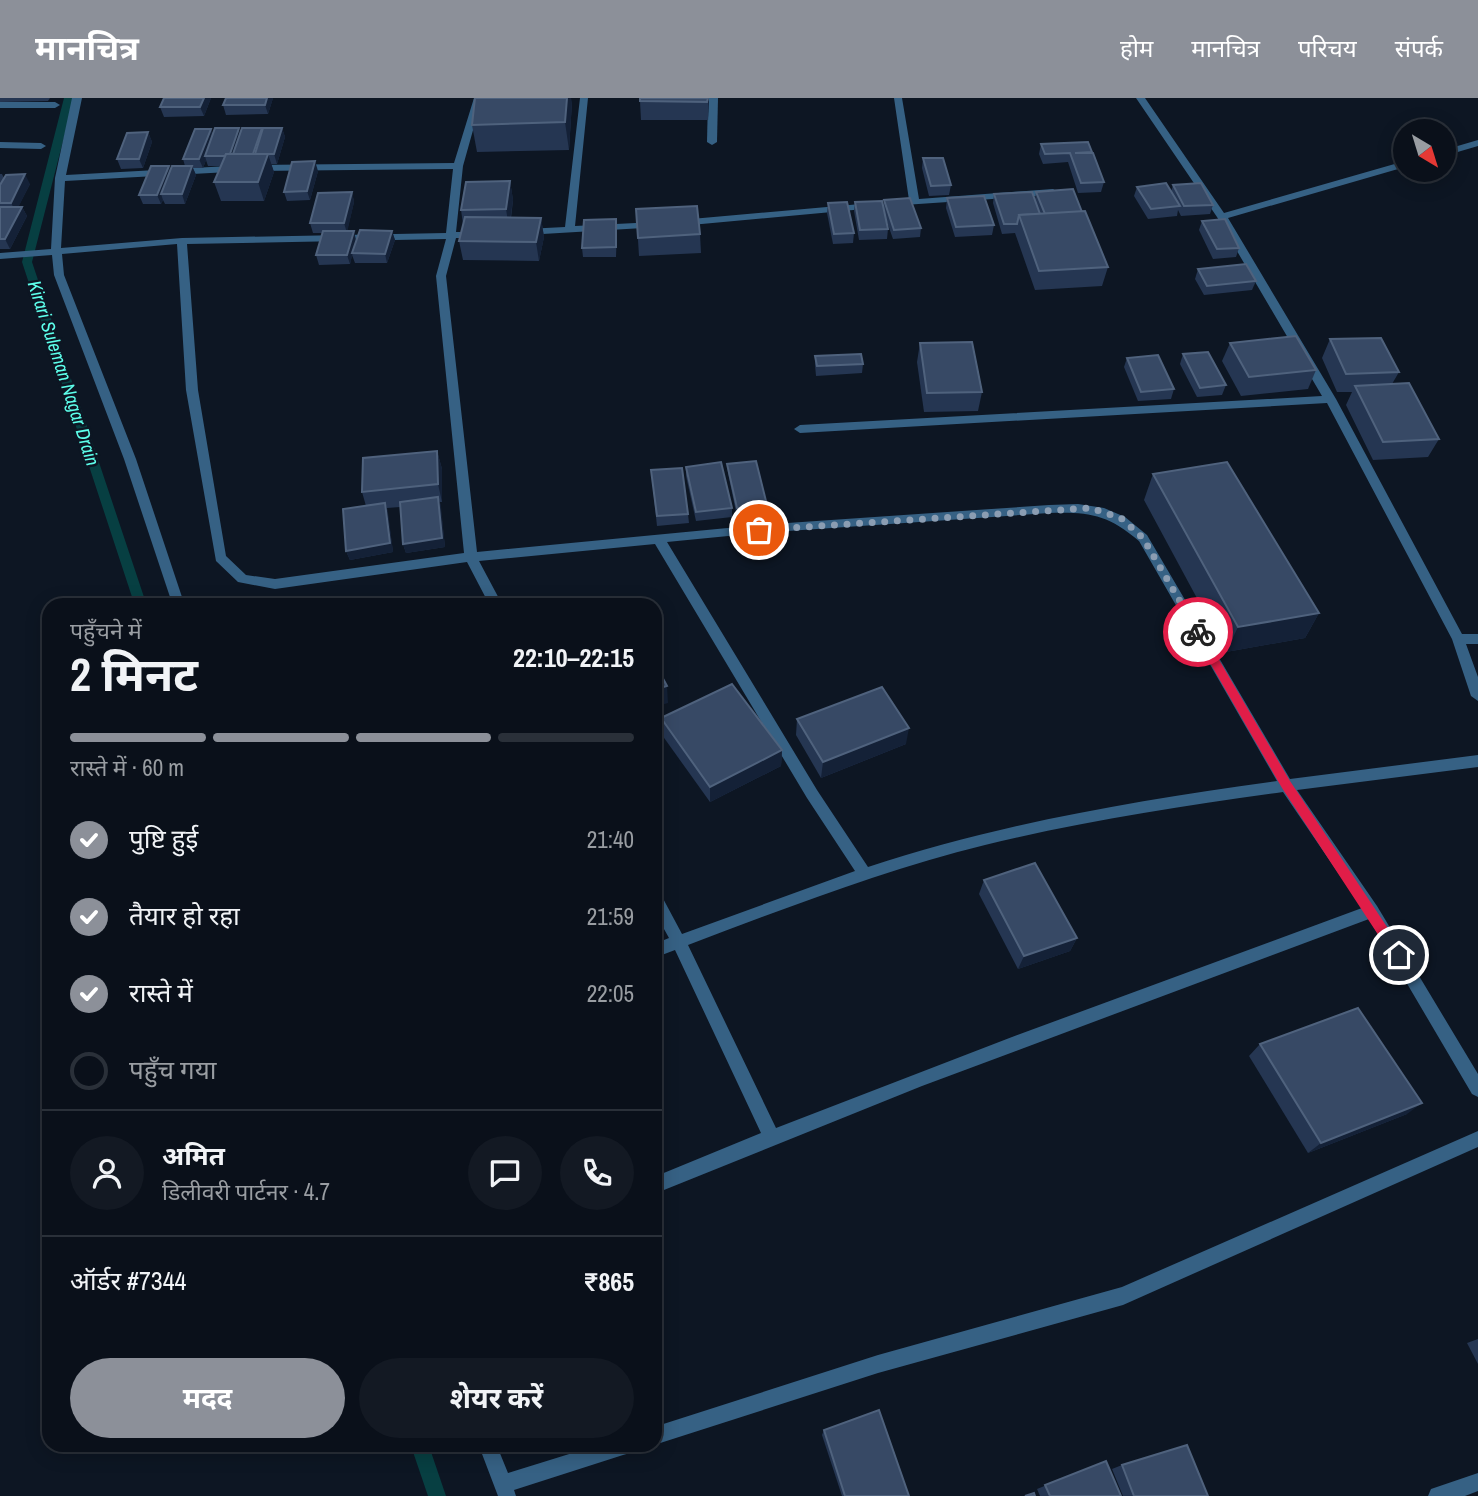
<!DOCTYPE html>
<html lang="hi">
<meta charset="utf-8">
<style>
:root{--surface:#0a101a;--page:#131923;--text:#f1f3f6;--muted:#999da2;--line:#2a3039;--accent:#8c9099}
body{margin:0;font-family:"Archivo Narrow","Noto Sans Devanagari",sans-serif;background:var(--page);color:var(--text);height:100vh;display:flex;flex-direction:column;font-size:26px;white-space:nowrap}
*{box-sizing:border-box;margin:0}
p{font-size:23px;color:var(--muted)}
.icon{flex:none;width:38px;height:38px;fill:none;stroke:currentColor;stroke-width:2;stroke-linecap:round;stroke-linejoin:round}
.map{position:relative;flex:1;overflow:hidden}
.sheet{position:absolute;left:42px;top:500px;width:620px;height:854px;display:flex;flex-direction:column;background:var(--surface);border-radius:21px;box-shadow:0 4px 18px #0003,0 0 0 2px var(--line)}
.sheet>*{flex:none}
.needle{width:46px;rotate:142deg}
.buttons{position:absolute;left:1393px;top:21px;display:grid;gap:14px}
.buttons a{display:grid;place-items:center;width:63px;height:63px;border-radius:50%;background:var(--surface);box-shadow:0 4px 18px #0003,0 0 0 2px var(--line);font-size:35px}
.pin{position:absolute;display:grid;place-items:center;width:60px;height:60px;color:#fff;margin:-30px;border:4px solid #fff;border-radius:50%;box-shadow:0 2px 7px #0007}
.courier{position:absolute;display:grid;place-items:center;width:70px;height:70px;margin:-35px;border:5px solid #e11d48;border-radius:50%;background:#fff;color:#222;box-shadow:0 2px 9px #0007}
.summary em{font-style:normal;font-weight:700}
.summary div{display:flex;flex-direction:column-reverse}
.summary{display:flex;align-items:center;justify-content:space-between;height:119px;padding:0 28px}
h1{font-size:46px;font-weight:700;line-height:52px}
.bar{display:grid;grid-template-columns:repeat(4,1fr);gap:10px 7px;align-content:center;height:84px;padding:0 28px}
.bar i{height:9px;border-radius:5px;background:var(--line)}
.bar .on{background:var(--accent)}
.bar p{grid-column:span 4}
.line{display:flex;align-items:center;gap:18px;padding:0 28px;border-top:2px solid var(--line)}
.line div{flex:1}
.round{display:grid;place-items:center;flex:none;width:74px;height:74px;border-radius:37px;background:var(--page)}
ol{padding:0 28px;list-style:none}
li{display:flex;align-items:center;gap:21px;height:77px}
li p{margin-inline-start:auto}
li .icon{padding:7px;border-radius:50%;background:var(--accent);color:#fff;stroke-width:4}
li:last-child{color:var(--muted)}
li i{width:38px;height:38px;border:4px solid var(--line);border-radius:50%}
.primary-button{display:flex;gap:14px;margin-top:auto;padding:14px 28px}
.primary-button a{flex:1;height:80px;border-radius:42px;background:var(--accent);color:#fff;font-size:28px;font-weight:700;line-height:80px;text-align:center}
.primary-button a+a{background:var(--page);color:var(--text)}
header{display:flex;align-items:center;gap:42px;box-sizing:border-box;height:98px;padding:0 35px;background:var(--accent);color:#fff}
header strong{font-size:33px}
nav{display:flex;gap:38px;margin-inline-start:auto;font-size:24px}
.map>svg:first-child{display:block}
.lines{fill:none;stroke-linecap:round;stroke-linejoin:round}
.stream{fill:#073f42;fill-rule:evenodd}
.minor{fill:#366184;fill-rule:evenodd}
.wall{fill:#253652}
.shaded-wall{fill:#142137}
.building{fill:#374965;stroke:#4f627d;stroke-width:2}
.route{fill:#e11d48}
.done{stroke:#8b9db2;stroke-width:7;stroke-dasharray:0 12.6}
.labels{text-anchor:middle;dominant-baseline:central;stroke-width:5;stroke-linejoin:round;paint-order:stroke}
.far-water-label{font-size:19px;font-style:italic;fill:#5dffeb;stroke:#0d1623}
</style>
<header>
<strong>मानचित्र</strong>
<nav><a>होम</a><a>मानचित्र</a><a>परिचय</a><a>संपर्क</a></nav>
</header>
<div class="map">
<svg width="1478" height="1398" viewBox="0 0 1478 1398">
<rect width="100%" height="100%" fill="#0d1623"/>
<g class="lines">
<g class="stream">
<path d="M64 0H74L32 164 147 508H135L22 164Z"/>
<path d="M411 1348H429L446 1398H428Z"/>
</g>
<g class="minor">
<path d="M72 0H82L66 77 247 67 454 65 474 0H482L463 68 456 134H478L483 137 478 140H456L446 178 477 454 759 427 1049 407 1078 406 1104 410 1125 419 1147 437 1290 681 1478 657V669L1297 692 1377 808 1478 976V999L1472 996 1369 821 922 988 654 1096V1079L761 1035 675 852 654 860V846L669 840 654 813V792L659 793 682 836 855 773 807 700 655 446 479 463 503 508H490L467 464 275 491 238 484 216 463 186 292 177 146 62 156 64 177 136 361 185 508H173L124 361 54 177 52 157 0 161V155L51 151 55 80ZM453 71 446 135 182 140 61 150 65 83 247 73ZM446 141 436 178 464 455 275 481 246 477 226 458 198 292 187 146ZM1049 415C1089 414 1107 416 1139 443L1277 683C1138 702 1001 725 868 769L817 692 667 444 759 435ZM1283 694 1362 810 1012 939 776 1030 688 847C786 810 884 772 985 747 1083 723 1183 708 1283 694Z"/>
<path d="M580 0H588L575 128 656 124 660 125V129L526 137 521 134 526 131 565 129Z"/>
<path d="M708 0H718L717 44 712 47 707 44Z"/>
<path d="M894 0H902L919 101 1053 91 1058 94 1053 97 889 108V104L909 102Z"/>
<path d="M1136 0H1145L1224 115 1405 63V69L1228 120 1336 301 1462 536H1478V546H1466L1478 579V603L1471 598 1452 541 1327 305 800 335 794 331 800 327 1322 298 1217 119Z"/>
<path d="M0 4H55L60 7 55 10H0Z"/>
<path d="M1478 42V48L1444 58V52Z"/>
<path d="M0 44 41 45 46 48 41 51 0 50Z"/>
<path d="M872 105 875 106V110L680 128 675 125 680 122Z"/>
<path d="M1478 1033V1049L1123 1207 878 1275 654 1347V1329L878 1257 1122 1189Z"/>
<path d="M479 1348H497L508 1375 595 1348H632L630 1355 623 1357 514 1392 516 1398H498Z"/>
<path d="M1478 1375V1393L1465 1398H1428L1431 1391Z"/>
</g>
</g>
<g class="wall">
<path d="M0 0H50L48 3 0 4Z"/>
<path d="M164 0H211L204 18 164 19 160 9Z"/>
<path d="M273 0 268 16 226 17 223 7Z"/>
<path d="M709 0 708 22H641L640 3Z"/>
<path d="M572 4 569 52 477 54 472 27Z"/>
<path d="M262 30V32L282 30 285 39 277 66H271L274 74 264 103H221L214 84 221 68H208L206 62 203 70H193L196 77 185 106H165L163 102 161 106H143L139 97 171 71 185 68 183 61 211 31 213 36 241 34Z"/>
<path d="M148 34 152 44 143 70 121 71 117 61Z"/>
<path d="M1041 46 1092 54V55L1104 84 1101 94 1078 95 1068 64 1043 66 1039 56Z"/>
<path d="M923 60 951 87 949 97 929 98 922 70Z"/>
<path d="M318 73 310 102 287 103 284 94Z"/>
<path d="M0 76H2L4 80 30 86 18 109H22L27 118 10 151H0Z"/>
<path d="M510 83 513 102 511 120H541L544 139 539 163 463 162 459 143 463 126 461 112Z"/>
<path d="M1173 87 1213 107 1210 116 1181 118 1178 112 1177 118 1148 121 1134 98 1137 89 1171 94Z"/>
<path d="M352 94 354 104 347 133 356 142 392 133 395 142 387 165H355L352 157 350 166 319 167 316 157 322 135H313L310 125Z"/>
<path d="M1036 94 1082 114 1108 169 1102 188 1035 192 1015 135 1002 136 993 105 994 96 1035 101Z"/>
<path d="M947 100 994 127 992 137 955 139 946 110Z"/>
<path d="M884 102 921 130 920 139 893 141 886 121 888 131 887 141 859 142 854 113 855 104 883 108Z"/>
<path d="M828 105 854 135 853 145 833 146 827 115Z"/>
<path d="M636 111 700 136 701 155 639 158Z"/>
<path d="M1202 123 1239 150 1236 159 1213 161 1199 132Z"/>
<path d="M617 130 616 159H583L582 150Z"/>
<path d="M1198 171 1256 183 1252 192 1204 197 1195 181Z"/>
<path d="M1330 241 1399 274 1392 286 1439 341 1428 359 1373 362 1346 307 1352 294H1337L1322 260Z"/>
<path d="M920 245 982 294 978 313 924 314 917 264Z"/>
<path d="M1230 245 1316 272 1308 291 1241 298 1222 263Z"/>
<path d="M1183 256 1226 287 1222 297 1197 299 1180 266Z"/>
<path d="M815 258 863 266 862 275 816 278 815 267Z"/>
<path d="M1127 260 1174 291 1171 301 1138 303 1124 269Z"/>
<path d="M437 353 442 371V404H440L445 449 406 455 403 446 400 409 387 410 393 454 350 462 346 453 366 408 362 394Z"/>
<path d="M727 366 767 407V416L737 419 728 375Z"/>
<path d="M686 369 732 410V419L696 423 686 378Z"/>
<path d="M651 372 688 416 689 425 657 428Z"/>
<path d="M1153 376 1319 515 1305 540 1226 554 1144 402Z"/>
<path d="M661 620 782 652 781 668 710 704 662 637Z"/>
<path d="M797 621 906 646 821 680 796 637Z"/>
<path d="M984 782 1077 840 1070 853 1018 871 979 796Z"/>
<path d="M1260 946 1407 1016 1308 1055 1249 958Z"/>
<path d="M1478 1241V1266L1467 1245Z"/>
<path d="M824 1332 909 1398H842L822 1337Z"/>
<path d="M1106 1363 1121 1398H1040L1037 1391Z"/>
<path d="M1122 1367 1208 1398H1123L1112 1371Z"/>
</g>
<g class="shaded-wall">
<path d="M204 0H211L204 18 200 9Z"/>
<path d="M267 0H273L268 16 265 7Z"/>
<path d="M567 0H571L572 4 569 52 565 24Z"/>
<path d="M708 0H709L708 22Z"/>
<path d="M239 30 242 40 236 57 229 58Z"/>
<path d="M262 30 265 39 259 57H252Z"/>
<path d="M282 30 285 39 277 66 274 56Z"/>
<path d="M211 31 214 40 205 58 206 62 203 70 199 61Z"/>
<path d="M148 34 152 44 143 70 139 61Z"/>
<path d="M268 56 274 74 264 103 258 84Z"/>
<path d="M315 63 318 73 310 102 307 93Z"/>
<path d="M169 68 173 78 161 96 163 102 161 106 157 97Z"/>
<path d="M192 68 196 77 185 106 182 96Z"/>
<path d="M25 76 30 86 16 114 11 105Z"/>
<path d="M510 83 513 102 509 130 506 111Z"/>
<path d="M352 94 354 104 347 135 344 125Z"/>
<path d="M22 109 27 118 10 151 5 141Z"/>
<path d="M541 120 544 139 539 163 536 144Z"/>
<path d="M354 133 356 142 350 166 347 157Z"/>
<path d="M392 133 395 142 387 165 385 156Z"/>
<path d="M437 353 442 371V404L438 386Z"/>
<path d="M438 399 441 408 445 449 406 455 403 446Z"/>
<path d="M385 405 388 414 393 454 350 462 346 453Z"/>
<path d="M1319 515 1305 540 1226 554 1238 529Z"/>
<path d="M667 588 668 605 654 609V592Z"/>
<path d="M909 630 906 646 821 680 823 664Z"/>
<path d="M782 652 781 668 710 704V689Z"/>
<path d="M1077 840 1070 853 1018 871 1024 858Z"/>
<path d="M1422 1005 1407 1016 1308 1055 1321 1045Z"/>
</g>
<g class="building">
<path d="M164 0H204L200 9H160Z"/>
<path d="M226 0H267L265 7H223Z"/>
<path d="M475 0H567L565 24 472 27Z"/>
<path d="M640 0H708L707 4 640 3Z"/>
<path d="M215 30H239L230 56H226L225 58H205Z"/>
<path d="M242 30H262L253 56H233Z"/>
<path d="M263 30H282L274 56H255Z"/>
<path d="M195 31H211L199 61H183Z"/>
<path d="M148 34 139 61H117L127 35Z"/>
<path d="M1088 44 1092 54 1075 55H1093L1104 84 1081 85 1070 55 1045 56 1041 46Z"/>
<path d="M226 56H268L258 84H214Z"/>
<path d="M923 60H943L951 87 931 88Z"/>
<path d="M315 63 307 93 284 94 292 64Z"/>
<path d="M151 68H169L157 97H139Z"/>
<path d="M172 68H192L182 96H161Z"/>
<path d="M25 76 11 105H0V87L6 77Z"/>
<path d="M510 83 506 111 461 112 466 84Z"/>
<path d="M1166 85 1180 108 1151 111 1137 89Z"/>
<path d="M1201 85 1213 107 1184 108 1173 87Z"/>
<path d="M1073 91 1082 114 1045 116 1036 94Z"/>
<path d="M352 94 344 125H310L318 95Z"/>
<path d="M1032 94 1040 116 1019 117 1017 126H1004L994 96Z"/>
<path d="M984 98 994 127 956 129 947 100Z"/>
<path d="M910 100 921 130 894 132 884 102Z"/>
<path d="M882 103 888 131 860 132 855 104Z"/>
<path d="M847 104 854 135 834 136 828 105Z"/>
<path d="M697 108 700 136 638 140 636 111Z"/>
<path d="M0 109H22L5 141H0Z"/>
<path d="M1085 113 1108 169 1039 173 1019 117Z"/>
<path d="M465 119 541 120 536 144 459 143Z"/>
<path d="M616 121V149L582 150 584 122Z"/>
<path d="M1225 121 1239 150 1217 151 1202 123Z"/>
<path d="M360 132 392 133 385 156 352 155Z"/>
<path d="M323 133H354L347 157H316Z"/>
<path d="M1246 166 1256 183 1207 188 1198 171Z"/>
<path d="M1296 238 1316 272 1249 279 1230 245Z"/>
<path d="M1381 240 1399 274 1346 276 1330 241Z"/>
<path d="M972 244 982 294 927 295 920 245Z"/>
<path d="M1208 254 1226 287 1200 290 1183 256Z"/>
<path d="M861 256 863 266 817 268 815 258Z"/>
<path d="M1158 257 1174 291 1141 294 1127 260Z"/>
<path d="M1409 285 1439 341 1383 344 1355 288Z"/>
<path d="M437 353 438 386 362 394 363 360Z"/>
<path d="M756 363 767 407 737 410 727 366Z"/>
<path d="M721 364 732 410 696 414 686 369Z"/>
<path d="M1227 364 1319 515 1238 529 1153 376Z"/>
<path d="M682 370 688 416 657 418 651 372Z"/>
<path d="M438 399 442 440 403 446 400 404Z"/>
<path d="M385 405 390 445 346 453 343 411Z"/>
<path d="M654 564 667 588 654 592Z"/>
<path d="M732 586 782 652 710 689 661 620Z"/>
<path d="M882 589 909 630 823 664 797 621Z"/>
<path d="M1035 765 1077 840 1024 858 984 782Z"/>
<path d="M1358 910 1422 1005 1321 1045 1260 946Z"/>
<path d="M879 1312 909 1398H845L824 1332Z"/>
<path d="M1187 1347 1208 1398H1134L1122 1367Z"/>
<path d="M1106 1363 1121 1398H1050L1045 1387Z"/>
<path d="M1034 1395 1035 1398H1025Z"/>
</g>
<path class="route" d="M1194 531H1201L1290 683 1403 853V861H1394L1282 690 1194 537Z"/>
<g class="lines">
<path class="done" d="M759 432 1090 410 1121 420 1143 440 1198 534"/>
</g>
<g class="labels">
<g class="far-water-label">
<text transform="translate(64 275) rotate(72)">Kirari Suleman Nagar Drain</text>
</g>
</g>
</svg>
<div class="buttons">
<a><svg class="needle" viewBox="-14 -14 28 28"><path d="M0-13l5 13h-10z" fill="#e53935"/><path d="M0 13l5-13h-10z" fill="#999da2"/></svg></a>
</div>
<div class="pin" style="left:759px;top:432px;background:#ea580c"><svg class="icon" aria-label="bag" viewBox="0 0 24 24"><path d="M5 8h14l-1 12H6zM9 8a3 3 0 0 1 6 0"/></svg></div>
<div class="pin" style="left:1399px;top:857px;background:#1f2937"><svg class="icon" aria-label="home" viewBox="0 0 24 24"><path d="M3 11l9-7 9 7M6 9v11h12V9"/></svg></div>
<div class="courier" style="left:1198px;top:534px"><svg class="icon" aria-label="bike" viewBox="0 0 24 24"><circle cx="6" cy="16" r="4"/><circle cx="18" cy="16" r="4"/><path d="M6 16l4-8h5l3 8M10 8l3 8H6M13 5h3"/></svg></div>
<section class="sheet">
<div class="summary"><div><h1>2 मिनट</h1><p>पहुँचने में</p></div><em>22:10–22:15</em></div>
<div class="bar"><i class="on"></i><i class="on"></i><i class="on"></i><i></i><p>रास्ते में · 60 m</p></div>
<ol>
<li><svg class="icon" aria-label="check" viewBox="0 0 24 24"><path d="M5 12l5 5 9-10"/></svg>पुष्टि हुई<p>21:40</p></li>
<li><svg class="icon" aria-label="check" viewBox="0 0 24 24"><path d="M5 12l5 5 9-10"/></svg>तैयार हो रहा<p>21:59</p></li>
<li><svg class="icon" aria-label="check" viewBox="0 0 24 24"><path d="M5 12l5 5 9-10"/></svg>रास्ते में<p>22:05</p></li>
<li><i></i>पहुँच गया</li>
</ol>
<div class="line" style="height:126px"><a class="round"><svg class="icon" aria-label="person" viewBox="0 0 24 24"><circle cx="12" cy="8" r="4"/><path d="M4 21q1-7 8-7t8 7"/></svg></a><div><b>अमित</b><p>डिलीवरी पार्टनर · 4.7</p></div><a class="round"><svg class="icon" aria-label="chat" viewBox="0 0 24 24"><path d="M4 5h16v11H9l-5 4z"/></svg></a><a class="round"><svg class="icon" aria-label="phone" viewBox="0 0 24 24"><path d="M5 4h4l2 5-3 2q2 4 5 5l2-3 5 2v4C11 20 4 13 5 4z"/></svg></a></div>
<div class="line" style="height:91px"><div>ऑर्डर #7344</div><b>₹865</b></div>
<div class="primary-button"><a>मदद</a><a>शेयर करें</a></div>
</section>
</div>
